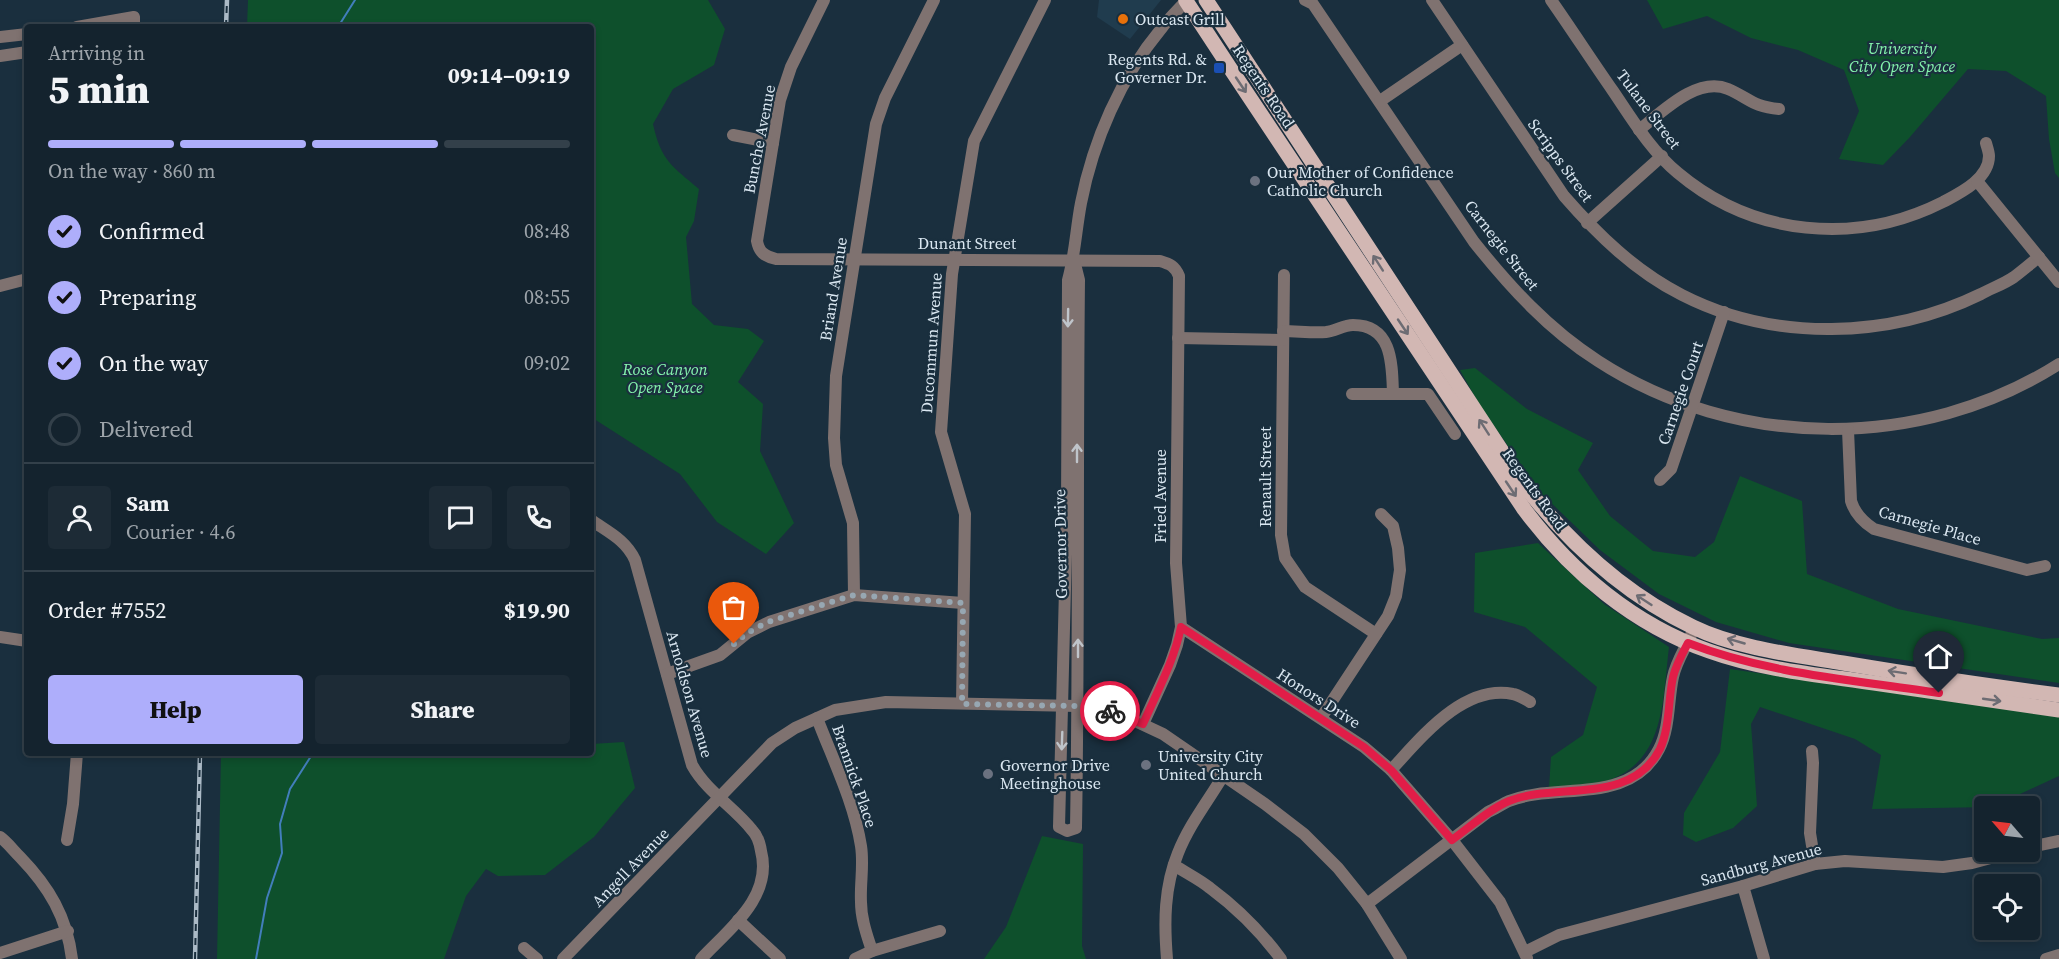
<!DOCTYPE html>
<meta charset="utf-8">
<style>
:root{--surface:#14232e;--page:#1d2b36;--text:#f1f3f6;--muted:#9da4aa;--line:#33404a;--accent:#aeaefb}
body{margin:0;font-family:"Source Serif 4",serif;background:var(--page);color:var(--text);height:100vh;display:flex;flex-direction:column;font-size:22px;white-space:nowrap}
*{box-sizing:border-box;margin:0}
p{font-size:20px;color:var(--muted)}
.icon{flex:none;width:33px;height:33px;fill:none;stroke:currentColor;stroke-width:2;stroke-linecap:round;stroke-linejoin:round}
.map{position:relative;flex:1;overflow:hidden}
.drawer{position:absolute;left:24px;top:24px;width:570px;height:732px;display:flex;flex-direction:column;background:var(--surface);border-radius:6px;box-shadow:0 3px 9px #0003,0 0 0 2px var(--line)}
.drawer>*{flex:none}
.needle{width:39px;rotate:298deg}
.buttons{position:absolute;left:1974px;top:796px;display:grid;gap:12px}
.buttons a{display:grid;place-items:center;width:66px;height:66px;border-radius:6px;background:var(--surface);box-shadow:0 3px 9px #0003,0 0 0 2px var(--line);font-size:30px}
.pin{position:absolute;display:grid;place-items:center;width:51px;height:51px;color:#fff;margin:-62px -26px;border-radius:50% 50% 50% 0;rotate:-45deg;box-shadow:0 0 6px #0007}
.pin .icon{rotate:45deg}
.courier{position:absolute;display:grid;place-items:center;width:60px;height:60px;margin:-30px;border:4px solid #e11d48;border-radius:50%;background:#fff;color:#222;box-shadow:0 2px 8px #0007}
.head em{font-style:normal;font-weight:800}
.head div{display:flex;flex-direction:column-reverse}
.head{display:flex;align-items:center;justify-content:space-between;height:102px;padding:0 24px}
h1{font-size:39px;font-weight:800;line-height:45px}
.bar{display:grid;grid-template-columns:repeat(4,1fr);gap:9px 6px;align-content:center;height:72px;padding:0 24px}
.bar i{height:8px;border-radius:4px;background:var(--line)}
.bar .selected{background:var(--accent)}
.bar p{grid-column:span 4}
.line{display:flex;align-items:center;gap:15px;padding:0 24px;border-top:2px solid var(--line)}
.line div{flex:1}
.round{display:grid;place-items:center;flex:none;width:63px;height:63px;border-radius:6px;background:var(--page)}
ol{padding:0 24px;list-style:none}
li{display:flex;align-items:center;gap:18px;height:66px}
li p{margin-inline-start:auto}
li .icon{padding:6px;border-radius:50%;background:var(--accent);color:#111;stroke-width:4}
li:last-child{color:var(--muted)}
li i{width:33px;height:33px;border:3px solid var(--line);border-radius:50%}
.action{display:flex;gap:12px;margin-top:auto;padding:12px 24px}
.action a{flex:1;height:69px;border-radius:6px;background:var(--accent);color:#111;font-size:24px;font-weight:800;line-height:69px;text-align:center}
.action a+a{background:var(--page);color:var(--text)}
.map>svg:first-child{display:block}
.built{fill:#203c4e}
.green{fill:#0e502c}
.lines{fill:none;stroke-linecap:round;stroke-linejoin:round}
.stream{stroke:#427ebb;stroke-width:2}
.minor{stroke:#7f7270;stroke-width:12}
.major{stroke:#d2b7b3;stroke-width:15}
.rail-casing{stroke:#abbac6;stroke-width:4.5}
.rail{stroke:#1a2f3e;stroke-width:2;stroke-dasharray:7;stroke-linecap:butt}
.oneway{stroke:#6d6c73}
.oneway2{stroke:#bfc4ca}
.done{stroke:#97a7b2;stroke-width:6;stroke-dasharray:0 10.8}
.route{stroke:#e11d48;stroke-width:8}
.food-dot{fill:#e8710a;stroke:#1a2f3e;stroke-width:2}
.transit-dot{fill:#1a4fb4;stroke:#1a2f3e;stroke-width:2}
.worship-dot{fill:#6b7280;stroke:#1a2f3e;stroke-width:2}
.labels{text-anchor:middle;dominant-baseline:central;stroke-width:4.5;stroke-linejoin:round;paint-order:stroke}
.poi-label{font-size:16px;fill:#dae7f1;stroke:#1a2f3e;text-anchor:start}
.park-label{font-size:16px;font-style:italic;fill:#85f4ad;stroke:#1a2f3e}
.street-label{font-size:16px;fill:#dae7f1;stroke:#1a2f3e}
</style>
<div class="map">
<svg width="2059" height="959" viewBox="0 0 2059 959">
<rect width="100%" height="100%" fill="#1a2f3e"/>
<path class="built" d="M1099 0H1161L1130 39 1097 17Z"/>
<g class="green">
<path d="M248 0H708L725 29 714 65 673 89 653 124C661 161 672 166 699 189L694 221 686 237 692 304 714 325 748 329 764 341 738 382 763 404 760 451 794 523 766 554 717 522 680 474 591 417V27H247Z"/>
<path d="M1647 0H2059V178L2055 173 2049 139 2046 96 2006 71 1968 69 1910 137 1883 165 1839 159 1859 111 1844 70 1798 50 1751 38 1707 16 1663 29Z"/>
<path d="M1475 368 1527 409 1593 443 1578 470 1610 516 1653 551 1695 557 1714 542 1740 476 1802 501 1807 574 1898 609 2042 639 2059 638V683L1789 643 1716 622 1659 594 1600 550 1541 493 1480 406 1460 370Z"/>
<path d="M1538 543 1604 604 1669 647C1662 704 1666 769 1595 784 1580 787 1564 787 1549 788L1551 757 1583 735 1597 687 1525 627 1474 612 1475 553Z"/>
<path d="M1730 669 2059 717V776L1992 807 1872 809 1881 755 1855 739 1760 707 1751 724 1757 806 1733 828 1696 842 1683 835 1684 813 1720 752Z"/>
<path d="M624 742 635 788 594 837 545 875 498 876 486 869 466 896 444 959H217L221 753H591V744Z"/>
<path d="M1042 836 1083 844 1082 946 1086 959H984L1006 927Z"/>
</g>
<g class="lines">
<g class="stream">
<path d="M338 27 355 0"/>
<path d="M256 959 267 898 282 853 280 824 290 789 313 753"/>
</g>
<g class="minor">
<path d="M824 0 791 67 780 100 757 241C759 252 764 256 776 259L1160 261C1170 264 1175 266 1179 276L1176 563 1181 627 1177 645 1170 665 1143 724"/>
<path d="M1305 0 1313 4 1474 242C1510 287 1548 329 1598 361 1735 450 1921 452 2059 364"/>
<path d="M1432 0 1564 196C1598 235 1635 271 1682 295 1774 342 1889 339 1981 294 1992 288 2004 284 2014 277 2022 271 2030 264 2039 257"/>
<path d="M1551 0C1572 30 1592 61 1613 91 1632 119 1651 151 1678 173 1753 236 1856 246 1943 202 1960 193 1989 179 1989 156 1989 152 1987 147 1986 143"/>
<path d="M77 27 134 17V27"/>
<path d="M0 37 27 34"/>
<path d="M0 56 27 52"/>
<path d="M1380 101 1462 45"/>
<path d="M1639 130C1662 112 1697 76 1728 89 1749 98 1753 107 1779 109"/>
<path d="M733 135 773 143"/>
<path d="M1977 181 2059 282"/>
<path d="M1587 223 1662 156"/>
<path d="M1074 260 1079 280C1077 463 1079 645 1076 828L1067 831 1059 827 1067 509 1068 280C1075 255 1076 229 1081 203 1093 141 1121 77 1161 29 1168 19 1177 11 1186 1L1185 0"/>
<path d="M1284 275 1281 535 1285 558 1305 587 1376 634"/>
<path d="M0 286 27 279"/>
<path d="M1283 331C1297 331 1312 333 1326 332 1335 331 1344 325 1353 325 1393 325 1392 365 1393 394"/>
<path d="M1178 338 1283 340"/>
<path d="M1352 394H1428L1455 434"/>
<path d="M1848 430 1851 501C1855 514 1863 522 1874 529L2027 570 2045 566"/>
<path d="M1660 480 1671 469 1724 312"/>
<path d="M591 520C608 532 626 540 635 560L692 765C707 792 734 807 752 830 757 835 760 844 761 851 773 897 729 929 701 959"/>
<path d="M854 595 853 523 836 465 834 438 836 376 876 124 885 98 934 0"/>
<path d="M1181 627 1364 747 1391 770 1452 840 1500 902 1527 958"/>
<path d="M0 637 27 641"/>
<path d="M667 674 720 655 747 633 769 622 854 595 963 603"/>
<path d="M962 703 965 514 941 432 952 274 974 141 1045 0"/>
<path d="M817 718C833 760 854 802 861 846 864 865 860 883 861 902 861 919 867 935 872 951"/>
<path d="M1321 718 1388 616 1396 596 1400 570 1398 548 1393 526 1381 514"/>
<path d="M1812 751 1813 763 1810 833 1815 864"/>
<path d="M1391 770C1421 738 1463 684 1513 694 1519 695 1525 699 1530 702"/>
<path d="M0 837C7 842 13 850 20 857 49 887 67 917 72 959"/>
<path d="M67 840 73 804 77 753"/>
<path d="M2030 847 2059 841"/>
<path d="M1174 865C1186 873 1199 879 1210 888 1237 908 1261 932 1281 959"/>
<path d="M1743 886 1764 959"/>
<path d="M1367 904 1488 812C1495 809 1502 804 1509 801 1556 782 1630 806 1659 749 1670 728 1668 700 1673 677 1676 662 1685 649 1691 635"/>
<path d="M738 920 780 959"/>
<path d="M524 948 537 959"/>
<path d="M1525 952 1559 935 1743 886 1815 864 1845 861 1943 867 1972 863 2013 852"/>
<path d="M0 953 68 931"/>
<path d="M563 959 772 743 795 728 835 710 886 702 1078 706 1116 712 1163 734 1265 804 1304 834 1338 868 1367 904 1401 959"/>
<path d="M855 959 872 951 940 931"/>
<path d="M1167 959C1164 923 1164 887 1178 853 1189 825 1208 801 1223 776"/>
<path d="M2046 959 2059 955"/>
</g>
<g class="major">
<path d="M1187 0 1186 1 1230 68 1524 509C1571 572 1634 625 1709 651 1762 670 1819 675 1874 683 1936 692 1997 701 2059 710"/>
<path d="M1206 0 1524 485C1570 544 1624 594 1693 627 1736 648 1795 655 1843 663 1915 675 1987 686 2059 695"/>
</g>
<defs>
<g id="rail">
<path d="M226 27 227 0"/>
<path d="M195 959 200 753"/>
</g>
</defs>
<use href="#rail" class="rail-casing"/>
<use href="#rail" class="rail"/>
</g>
<defs><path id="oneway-shaft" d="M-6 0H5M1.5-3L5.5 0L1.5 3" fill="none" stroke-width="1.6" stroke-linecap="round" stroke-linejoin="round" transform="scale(1.5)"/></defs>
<g class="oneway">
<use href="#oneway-shaft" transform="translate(1241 85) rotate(56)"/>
<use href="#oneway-shaft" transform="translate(1378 263) rotate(-123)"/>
<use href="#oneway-shaft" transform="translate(1403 327) rotate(56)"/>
<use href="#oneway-shaft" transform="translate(1484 427) rotate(-123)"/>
<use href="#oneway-shaft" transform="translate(1511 489) rotate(56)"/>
<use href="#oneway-shaft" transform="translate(1644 600) rotate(-147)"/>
<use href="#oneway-shaft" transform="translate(1736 641) rotate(-164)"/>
<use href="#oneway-shaft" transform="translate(1897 672) rotate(-171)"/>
<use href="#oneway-shaft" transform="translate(1992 700) rotate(8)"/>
</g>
<g class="oneway2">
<use href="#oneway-shaft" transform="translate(1068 318) rotate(91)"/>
<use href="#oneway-shaft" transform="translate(1077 453) rotate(-90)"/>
<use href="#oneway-shaft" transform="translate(1078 648) rotate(-90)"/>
<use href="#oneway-shaft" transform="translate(1062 741) rotate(92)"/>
</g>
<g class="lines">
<path class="done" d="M734 644 747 633 768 622 854 595 963 603 962 704 1078 706 1110 711"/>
<path class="route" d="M1110 711 1143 724C1157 692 1174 661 1181 627L1364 747 1391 770 1452 840C1470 827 1488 810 1509 801 1556 782 1631 806 1660 749 1670 727 1668 700 1673 677 1676 665 1682 654 1688 643 1768 674 1855 680 1939 693"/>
</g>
<circle class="food-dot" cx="1123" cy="19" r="6"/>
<rect class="transit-dot" x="1213" y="62" width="12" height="12" rx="3"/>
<g class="worship-dot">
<circle cx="1255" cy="181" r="6"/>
<circle cx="1146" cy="765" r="6"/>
<circle cx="988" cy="774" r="6"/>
</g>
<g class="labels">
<g class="poi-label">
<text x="1135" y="19">Outcast Grill</text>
<text x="1207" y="59" text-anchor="end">Regents Rd. &amp;<tspan x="1207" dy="18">Governer Dr.</tspan></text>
<text x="1267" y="172">Our Mother of Confidence<tspan x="1267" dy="18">Catholic Church</tspan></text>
<text x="1158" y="756">University City<tspan x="1158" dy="18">United Church</tspan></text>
<text x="1000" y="765">Governor Drive<tspan x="1000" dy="18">Meetinghouse</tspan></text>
</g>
<g class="park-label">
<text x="1902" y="48">University<tspan x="1902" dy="18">City Open Space</tspan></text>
<text x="665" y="369">Rose Canyon<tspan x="665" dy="18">Open Space</tspan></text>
</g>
<g class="street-label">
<text transform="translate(1264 86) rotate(56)">Regents Road</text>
<text transform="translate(1649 109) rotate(53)">Tulane Street</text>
<text transform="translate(759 139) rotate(-79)">Bunche Avenue</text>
<text transform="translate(1561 160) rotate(54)">Scripps Street</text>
<text x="967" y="243">Dunant Street</text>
<text transform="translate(1502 245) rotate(52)">Carnegie Street</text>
<text transform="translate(833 289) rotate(-81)">Briand Avenue</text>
<text transform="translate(931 343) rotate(-86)">Ducommun Avenue</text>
<text transform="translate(1680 393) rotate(-71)">Carnegie Court</text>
<text transform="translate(1265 477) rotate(-90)">Renault Street</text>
<text transform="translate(1535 489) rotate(54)">Regents Road</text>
<text transform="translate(1160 496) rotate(-90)">Fried Avenue</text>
<text transform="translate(1930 525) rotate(16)">Carnegie Place</text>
<text transform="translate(1060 544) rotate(-91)">Governor Drive</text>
<text transform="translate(690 694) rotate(74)">Arnoldson Avenue</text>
<text transform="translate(1319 698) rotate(33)">Honors Drive</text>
<text transform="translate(855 776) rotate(71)">Brannick Place</text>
<text transform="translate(1761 864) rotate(-15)">Sandburg Avenue</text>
<text transform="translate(630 867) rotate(-46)">Angell Avenue</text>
</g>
</g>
</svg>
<div class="buttons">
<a><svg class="needle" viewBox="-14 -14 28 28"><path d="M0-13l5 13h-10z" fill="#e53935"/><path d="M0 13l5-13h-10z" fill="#9da4aa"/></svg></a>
<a><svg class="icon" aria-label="locate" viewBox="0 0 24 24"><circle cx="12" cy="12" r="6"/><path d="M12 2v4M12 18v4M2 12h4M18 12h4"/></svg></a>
</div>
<div class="pin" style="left:734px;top:644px;background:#ea580c"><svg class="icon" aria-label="bag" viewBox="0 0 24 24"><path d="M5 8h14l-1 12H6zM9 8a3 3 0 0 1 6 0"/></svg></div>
<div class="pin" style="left:1939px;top:693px;background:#1f2937"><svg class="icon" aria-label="home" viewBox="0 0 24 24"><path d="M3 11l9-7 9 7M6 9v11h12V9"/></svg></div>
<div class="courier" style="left:1110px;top:711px"><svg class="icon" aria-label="bike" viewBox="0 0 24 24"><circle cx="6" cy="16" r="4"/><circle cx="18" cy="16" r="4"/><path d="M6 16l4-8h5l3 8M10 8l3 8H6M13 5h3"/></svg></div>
<section class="drawer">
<div class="head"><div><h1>5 min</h1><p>Arriving in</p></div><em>09:14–09:19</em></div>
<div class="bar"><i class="selected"></i><i class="selected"></i><i class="selected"></i><i></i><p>On the way · 860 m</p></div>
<ol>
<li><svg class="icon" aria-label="check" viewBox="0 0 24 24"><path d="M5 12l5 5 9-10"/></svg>Confirmed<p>08:48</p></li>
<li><svg class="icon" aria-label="check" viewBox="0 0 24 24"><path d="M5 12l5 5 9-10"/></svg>Preparing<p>08:55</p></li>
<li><svg class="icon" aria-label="check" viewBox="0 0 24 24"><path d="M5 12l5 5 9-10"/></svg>On the way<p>09:02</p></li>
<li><i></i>Delivered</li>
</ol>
<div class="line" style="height:108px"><a class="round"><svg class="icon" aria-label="person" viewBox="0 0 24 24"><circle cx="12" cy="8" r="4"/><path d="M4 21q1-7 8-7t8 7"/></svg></a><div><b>Sam</b><p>Courier · 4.6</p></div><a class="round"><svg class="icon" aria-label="chat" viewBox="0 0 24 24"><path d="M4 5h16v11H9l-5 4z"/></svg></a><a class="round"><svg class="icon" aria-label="phone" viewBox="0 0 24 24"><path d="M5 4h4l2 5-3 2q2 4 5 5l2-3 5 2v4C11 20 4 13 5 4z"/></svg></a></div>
<div class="line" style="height:78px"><div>Order #7552</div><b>$19.90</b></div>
<div class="action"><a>Help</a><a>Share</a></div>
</section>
</div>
